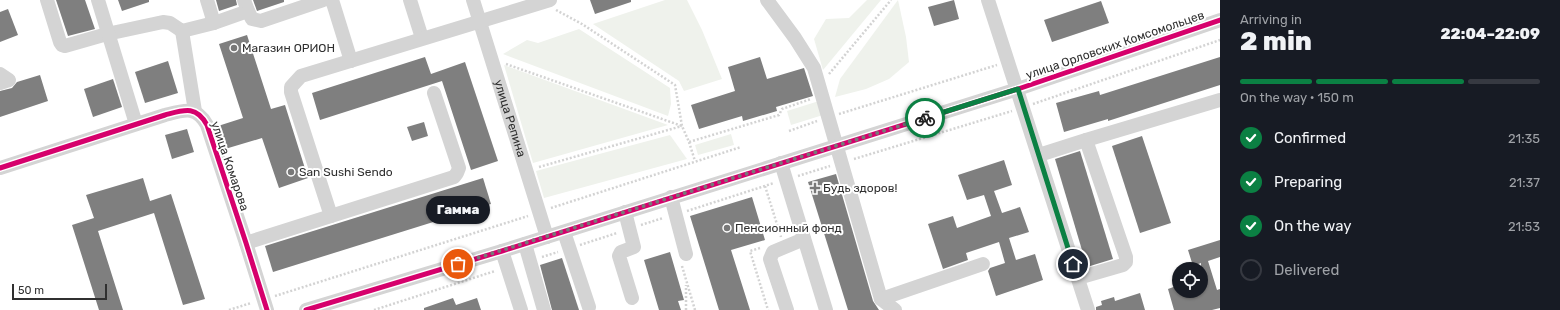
<!DOCTYPE html>
<meta charset="utf-8">
<style>
:root{--surface:#171b24;--page:#20242c;--text:#f1f3f6;--muted:#9ea1a6;--line:#363941;--accent:#0b8043}
body{margin:0;font-family:Rubik,sans-serif;background:var(--page);color:var(--text);height:100vh;display:flex;flex-direction:column;font-size:15px;white-space:nowrap}
*{box-sizing:border-box;margin:0}
p{font-size:13px;color:var(--muted)}
.icon{flex:none;width:22px;height:22px;fill:none;stroke:currentColor;stroke-width:2;stroke-linecap:round;stroke-linejoin:round}
.map{position:relative;flex:1;overflow:hidden}
.details{display:flex;flex-direction:column;background:var(--surface);width:340px}
.details>*{flex:none}
.tools{position:absolute;left:1172px;top:262px;display:grid;gap:8px}
.tools a{display:grid;place-items:center;width:36px;height:36px;border-radius:50%;background:var(--surface);box-shadow:0 1px 3px #0004;font-size:20px}
.scale{position:absolute;left:12px;bottom:10px;width:95px;box-sizing:border-box;padding-left:4px;border:2px solid #303030;border-top:0;font-size:11px;line-height:14px;white-space:nowrap;color:#303030;-webkit-text-stroke:3px #fff;paint-order:stroke}
.pin{position:absolute;display:grid;place-items:center;width:34px;height:34px;color:#fff;margin:-17px;border:2px solid #fff;border-radius:50%;box-shadow:0 1px 4px #0007}
.courier{position:absolute;display:grid;place-items:center;width:40px;height:40px;margin:-20px;border:3px solid #0b8043;border-radius:50%;background:#fff;color:#222;box-shadow:0 1px 5px #0007}
.bubble{position:absolute;height:28px;border-radius:14px;background:var(--surface);box-shadow:0 1px 3px #0004;font-size:13px;font-weight:800;line-height:28px;text-align:center}
.summary em{font-style:normal;font-weight:800}
.summary div{display:flex;flex-direction:column-reverse}
.summary{display:flex;align-items:center;justify-content:space-between;height:68px;padding:0 20px}
h1{font-size:26px;font-weight:800;line-height:30px}
.bar{display:grid;grid-template-columns:repeat(4,1fr);gap:6px 4px;align-content:center;height:48px;padding:0 20px}
.bar i{height:5px;border-radius:3px;background:var(--line)}
.bar .selected{background:var(--accent)}
.bar p{grid-column:span 4}
ol{padding:0 20px;list-style:none}
li{display:flex;align-items:center;gap:12px;height:44px}
li p{margin-inline-start:auto}
li .icon{padding:4px;border-radius:50%;background:var(--accent);color:#fff;stroke-width:4}
li:last-child{color:var(--muted)}
li i{width:22px;height:22px;border:2px solid var(--line);border-radius:50%}
main{display:flex;flex:1;min-height:0}
.map>svg:first-child{display:block}
.green{fill:#eff2ec}
.building{fill:#7f7f7f}
.lines{fill:none;stroke-linecap:round;stroke-linejoin:round}
.path{stroke:#d3d3d3;stroke-width:2.5;stroke-dasharray:2 2;stroke-linecap:butt}
.minor{stroke:#d4d4d4;stroke-width:14}
.cycleway-casing{stroke:#fff;stroke-width:8}
.cycleway{stroke:#d6006c;stroke-width:5}
.done{stroke:#787878;stroke-width:4;stroke-dasharray:0 7.2}
.route{stroke:#0b8043;stroke-width:5}
.poi-dot{fill:#787878;stroke:#fff;stroke-width:1.5}
.labels{text-anchor:middle;dominant-baseline:central;stroke-width:4;stroke-linejoin:round;paint-order:stroke}
.street-label{font-size:12px;fill:#303030;stroke:#fff}
.poi-label{font-size:12px;fill:#303030;stroke:#fff;text-anchor:start}
</style>
<main>
<div class="map">
<svg width="1220" height="310" viewBox="0 0 1220 310">
<rect width="100%" height="100%" fill="#fff"/>
<g class="green">
<path d="M665 0H687L702 30 722 79 684 91 679 81 593 24Z"/>
<path d="M867 0H881L823 70 814 39 826 19 849 18Z"/>
<path d="M898 0 906 37 909 62 889 79 866 89 835 97 840 79Z"/>
<path d="M579 29 670 88 671 104 668 116 503 54 527 40 538 43Z"/>
<path d="M504 65 668 125 533 163Z"/>
<path d="M819 101 823 115 791 125 787 111Z"/>
<path d="M731 134 734 145 698 155 695 145Z"/>
<path d="M670 135 687 159 544 198 536 171Z"/>
</g>
<g class="building">
<path d="M56 0H85L95 29 68 36Z"/>
<path d="M118 0H149V2L122 11Z"/>
<path d="M216 0H236L237 5 219 11Z"/>
<path d="M253 0H284V2L257 11Z"/>
<path d="M590 0H631V2L595 14Z"/>
<path d="M954 0 959 19 934 26 928 7Z"/>
<path d="M1101 1 1109 23 1052 42 1044 20Z"/>
<path d="M8 9 18 35 0 42V12Z"/>
<path d="M247 35 271 109 285 105 308 178 279 188 262 138 225 149 218 126 243 118 219 44Z"/>
<path d="M425 57 431 74 465 62 498 161 471 170 442 81 320 120 312 93Z"/>
<path d="M760 57 767 79 804 68 813 96 776 107 777 111 743 121 742 116 699 129 691 105 735 91 728 67Z"/>
<path d="M1220 57V85L1108 121V119L1064 132 1056 103 1099 91 1100 95Z"/>
<path d="M168 61 178 93 145 103 135 72Z"/>
<path d="M40 75 48 101 0 117V91L12 88 17 82Z"/>
<path d="M113 79 122 107 93 117 84 89Z"/>
<path d="M424 122 428 136 412 141 407 127Z"/>
<path d="M187 129 194 152 172 159 165 135Z"/>
<path d="M1142 136 1171 223 1140 233 1112 146Z"/>
<path d="M1080 151 1113 259 1087 267 1055 159Z"/>
<path d="M1004 160 1012 185 994 191 1002 213 1020 207 1029 232 1009 238 1016 260 1035 254 1043 280 996 296 988 271 990 268 1005 263 999 242 966 253 968 260 943 269 928 224 953 216 957 228 991 216 984 195 967 200 958 175Z"/>
<path d="M836 174 873 301 879 310H848L808 182Z"/>
<path d="M143 178 150 201 171 194 205 299 183 305 154 213 98 231 123 310H99L72 225 94 218 86 195Z"/>
<path d="M483 178 491 204 273 272 265 246Z"/>
<path d="M752 197 765 240 731 250 750 310H719L690 216Z"/>
<path d="M1220 240V257L1208 261 1217 290 1220 289V308L1212 310H1174L1168 289 1179 285V291H1201V263L1193 266 1188 250Z"/>
<path d="M670 252 684 300 678 301 681 310H659L644 260Z"/>
<path d="M562 258 579 310H552L540 265Z"/>
<path d="M1140 293 1145 310H1096V307L1102 305 1101 301 1114 297 1115 301Z"/>
<path d="M453 298 456 305 477 298 481 310H424V308Z"/>
</g>
<g class="lines">
<g class="path">
<path d="M556 10 582 24 675 85 682 126 689 142 779 115 782 109 811 99"/>
<path d="M506 64 682 126"/>
<path d="M829 74 891 0"/>
<path d="M1033 104 1220 40"/>
<path d="M839 114 997 65"/>
<path d="M789 131 817 121"/>
<path d="M689 142 695 161"/>
<path d="M854 159 1012 111"/>
<path d="M539 167 682 126"/>
<path d="M798 176 830 166"/>
<path d="M765 186 781 237"/>
<path d="M551 208 741 147"/>
<path d="M687 211 774 183"/>
<path d="M641 225 663 218"/>
<path d="M580 245 617 233"/>
<path d="M760 248 750 251 768 310"/>
<path d="M542 257 558 252"/>
<path d="M682 266 695 310"/>
<path d="M275 296 528 216"/>
<path d="M229 310 251 303"/>
<path d="M374 310 495 271"/>
<path d="M686 310V285"/>
</g>
<g class="minor">
<path d="M47 0 60 42 62 45 65 46 107 34 163 22 170 23 182 31 214 23 248 11 244 0"/>
<path d="M98 0 136 124"/>
<path d="M207 0 214 23"/>
<path d="M330 0 333 3 351 61"/>
<path d="M410 0 422 38"/>
<path id="s1" d="M473 0 547 237"/>
<path d="M767 0 795 38 814 68 881 299 895 310"/>
<path d="M988 0 1088 310"/>
<path d="M248 11 252 19 261 21 323 0"/>
<path d="M182 31 195 111"/>
<path d="M0 74 9 80 0 83"/>
<path d="M1039 155 1086 140"/>
<path d="M781 163 826 310"/>
<path d="M0 168 165 115C184 110 196 105 207 125L246 243 267 310"/>
<path d="M671 197 686 254"/>
<path d="M625 212 634 247 621 252 619 256 632 298"/>
<path d="M331 216 291 92V87L301 76 550 0"/>
<path d="M564 232 589 307"/>
<path d="M246 243 454 177 457 173 459 168 434 93"/>
<path d="M525 244 544 310"/>
<path d="M502 251 521 310"/>
<path d="M1078 278 1123 265 1126 262V257L1086 140 1220 100"/>
<path d="M881 299 983 264"/>
<path d="M306 310 502 251 1018 89 1220 20"/>
<path d="M787 310 770 259 773 252 804 239"/>
</g>
<defs>
<g id="cycleway">
<path d="M0 168 165 115C184 110 196 105 207 125L246 243 267 310"/>
<path d="M306 310 502 251 1018 89 1220 20"/>
</g>
</defs>
<use href="#cycleway" class="cycleway-casing"/>
<use href="#cycleway" class="cycleway"/>
</g>
<g class="lines">
<path class="done" d="M458 264 925 118"/>
<path class="route" d="M925 118 1018 89 1073 264"/>
</g>
<g class="poi-dot">
<circle cx="234" cy="48" r="4"/>
<circle cx="291" cy="172" r="4"/>
<path d="M813 182h4v4h4v4h-4v4h-4v-4h-4v-4h4z"/>
<circle cx="727" cy="228" r="4"/>
</g>
<g class="labels">
<g class="street-label">
<text transform="translate(1115 45) rotate(-19)">улица Орловских Комсомольцев</text>
<text stroke="none"><textPath href="#s1" startOffset="124">улица Репина</textPath></text>
<text transform="translate(230 166) rotate(71)">улица Комарова</text>
</g>
<g class="poi-label">
<text x="242" y="48">Магазин ОРИОН</text>
<text x="299" y="172">San Sushi Sendo</text>
<text x="823" y="188">Будь здоров!</text>
<text x="735" y="228">Пенсионный фонд</text>
</g>
</g>
</svg>
<div class="tools">
<a><svg class="icon" aria-label="locate" viewBox="0 0 24 24"><circle cx="12" cy="12" r="6"/><path d="M12 2v4M12 18v4M2 12h4M18 12h4"/></svg></a>
</div>
<div class="scale">50 m</div>
<div class="pin" style="left:458px;top:264px;background:#ea580c"><svg class="icon" aria-label="bag" viewBox="0 0 24 24"><path d="M5 8h14l-1 12H6zM9 8a3 3 0 0 1 6 0"/></svg></div>
<div class="pin" style="left:1073px;top:264px;background:#1f2937"><svg class="icon" aria-label="home" viewBox="0 0 24 24"><path d="M3 11l9-7 9 7M6 9v11h12V9"/></svg></div>
<div class="courier" style="left:925px;top:118px"><svg class="icon" aria-label="bike" viewBox="0 0 24 24"><circle cx="6" cy="16" r="4"/><circle cx="18" cy="16" r="4"/><path d="M6 16l4-8h5l3 8M10 8l3 8H6M13 5h3"/></svg></div>
<div class="bubble" style="left:426px;top:196px;width:64px">Гамма</div>
</div>
<section class="details">
<div class="summary"><div><h1>2 min</h1><p>Arriving in</p></div><em>22:04–22:09</em></div>
<div class="bar"><i class="selected"></i><i class="selected"></i><i class="selected"></i><i></i><p>On the way · 150 m</p></div>
<ol>
<li><svg class="icon" aria-label="check" viewBox="0 0 24 24"><path d="M5 12l5 5 9-10"/></svg>Confirmed<p>21:35</p></li>
<li><svg class="icon" aria-label="check" viewBox="0 0 24 24"><path d="M5 12l5 5 9-10"/></svg>Preparing<p>21:37</p></li>
<li><svg class="icon" aria-label="check" viewBox="0 0 24 24"><path d="M5 12l5 5 9-10"/></svg>On the way<p>21:53</p></li>
<li><i></i>Delivered</li>
</ol>
</section>
</main>
